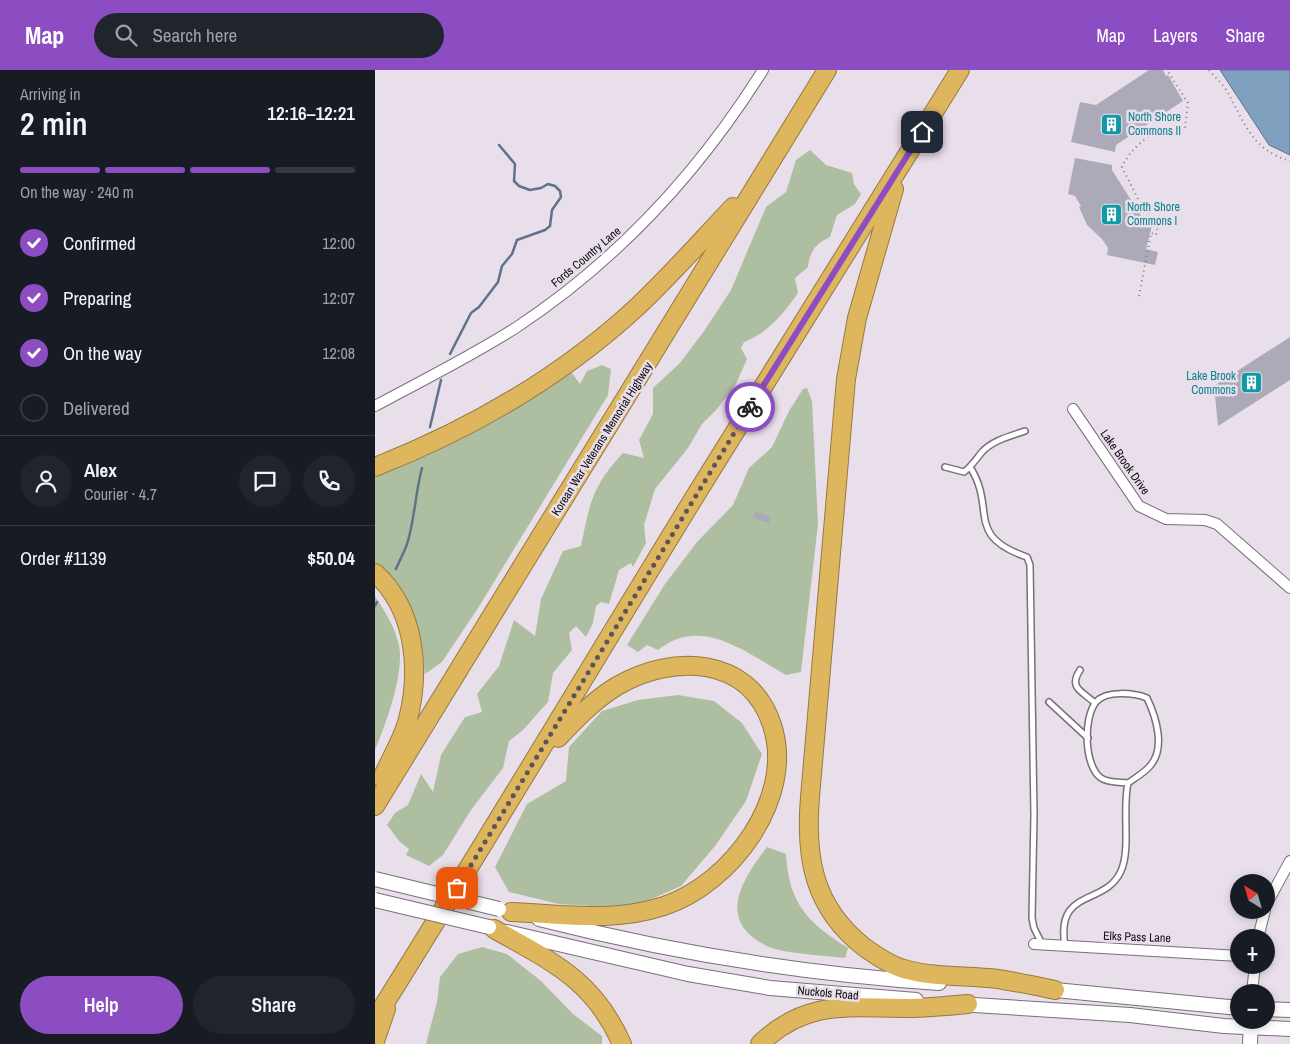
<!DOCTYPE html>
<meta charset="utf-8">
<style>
:root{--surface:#171b24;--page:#20242c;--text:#f1f3f6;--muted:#9ea1a6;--line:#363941;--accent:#8c4dc2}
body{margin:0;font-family:"Archivo Narrow",sans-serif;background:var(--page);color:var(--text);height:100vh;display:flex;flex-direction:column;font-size:19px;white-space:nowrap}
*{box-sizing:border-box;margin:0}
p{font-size:16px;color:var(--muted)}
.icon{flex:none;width:28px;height:28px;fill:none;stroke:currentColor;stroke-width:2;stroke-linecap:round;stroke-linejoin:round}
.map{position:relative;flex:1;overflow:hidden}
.sheet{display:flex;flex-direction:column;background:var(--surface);width:375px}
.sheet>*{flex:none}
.needle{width:32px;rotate:323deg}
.controls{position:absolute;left:855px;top:804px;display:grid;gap:10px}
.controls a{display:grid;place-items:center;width:45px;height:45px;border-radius:50%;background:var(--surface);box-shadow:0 2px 8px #0003;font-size:25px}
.pin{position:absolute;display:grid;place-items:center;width:42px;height:42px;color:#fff;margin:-21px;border-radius:10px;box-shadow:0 2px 8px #0006}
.courier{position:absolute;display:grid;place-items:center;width:50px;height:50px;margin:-25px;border:4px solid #8c4dc2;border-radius:50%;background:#fff;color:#222;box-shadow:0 1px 6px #0007}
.overview em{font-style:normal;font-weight:600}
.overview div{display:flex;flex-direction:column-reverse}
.overview{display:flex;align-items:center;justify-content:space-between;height:85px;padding:0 20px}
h1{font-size:32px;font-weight:600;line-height:38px}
.bar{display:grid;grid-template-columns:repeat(4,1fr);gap:8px 5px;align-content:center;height:60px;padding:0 20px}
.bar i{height:6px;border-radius:4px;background:var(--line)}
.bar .active{background:var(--accent)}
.bar p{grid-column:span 4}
.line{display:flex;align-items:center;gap:12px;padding:0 20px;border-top:1px solid var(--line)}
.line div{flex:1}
.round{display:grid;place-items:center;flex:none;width:52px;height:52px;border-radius:26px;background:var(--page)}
ol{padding:0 20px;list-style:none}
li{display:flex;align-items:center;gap:15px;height:55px}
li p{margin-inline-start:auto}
li .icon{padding:5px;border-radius:50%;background:var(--accent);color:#fff;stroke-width:4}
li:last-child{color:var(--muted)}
li i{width:28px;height:28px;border:2px solid var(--line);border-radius:50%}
.action{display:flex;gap:10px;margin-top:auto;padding:10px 20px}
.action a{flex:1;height:58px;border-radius:30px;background:var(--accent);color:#fff;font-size:20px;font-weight:600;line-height:58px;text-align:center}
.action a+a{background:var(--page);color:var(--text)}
header{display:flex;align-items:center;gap:30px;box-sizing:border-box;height:70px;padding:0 25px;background:var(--accent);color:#fff}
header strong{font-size:24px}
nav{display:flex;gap:28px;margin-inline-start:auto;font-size:18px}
.search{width:350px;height:45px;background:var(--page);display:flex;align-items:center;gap:12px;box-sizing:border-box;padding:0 18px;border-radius:28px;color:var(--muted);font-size:19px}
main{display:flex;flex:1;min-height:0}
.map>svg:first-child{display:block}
.green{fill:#aebfa1}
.water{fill:#80a0bf;stroke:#5e738a}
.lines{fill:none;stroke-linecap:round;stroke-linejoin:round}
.stream{stroke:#5e738a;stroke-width:2.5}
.building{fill:#acaab8}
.lane-casing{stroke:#786f7a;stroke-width:8}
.street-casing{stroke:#786f7a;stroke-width:12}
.secondary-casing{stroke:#786f7a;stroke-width:16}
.highway-casing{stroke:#957a42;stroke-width:20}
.path{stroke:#807881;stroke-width:2;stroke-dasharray:1 4;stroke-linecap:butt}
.lane{stroke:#fff;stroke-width:5}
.street{stroke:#fff;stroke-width:10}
.secondary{stroke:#fff;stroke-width:14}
.highway{stroke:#deb65e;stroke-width:18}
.secondary-bridge-casing{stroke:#786f7a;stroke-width:16;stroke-linecap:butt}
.secondary-bridge{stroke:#fff;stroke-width:14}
.done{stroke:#5b555b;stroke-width:5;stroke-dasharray:0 9}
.route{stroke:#8c4dc2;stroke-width:6}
.labels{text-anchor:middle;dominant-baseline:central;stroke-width:5;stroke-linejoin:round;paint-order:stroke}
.culture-label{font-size:12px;fill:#0d838f;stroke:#e9dfeb;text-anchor:start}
.street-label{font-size:12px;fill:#0e0a0e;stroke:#e9dfeb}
</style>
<header>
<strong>Map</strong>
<div class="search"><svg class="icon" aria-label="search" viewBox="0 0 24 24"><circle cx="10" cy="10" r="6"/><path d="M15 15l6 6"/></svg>Search here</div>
<nav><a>Map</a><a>Layers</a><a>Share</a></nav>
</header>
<main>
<section class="sheet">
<div class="overview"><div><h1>2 min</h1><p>Arriving in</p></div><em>12:16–12:21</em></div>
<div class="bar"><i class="active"></i><i class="active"></i><i class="active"></i><i></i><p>On the way · 240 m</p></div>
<ol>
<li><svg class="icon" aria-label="check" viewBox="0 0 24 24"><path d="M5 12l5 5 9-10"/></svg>Confirmed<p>12:00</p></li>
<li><svg class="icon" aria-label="check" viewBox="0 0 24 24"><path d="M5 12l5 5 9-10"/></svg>Preparing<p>12:07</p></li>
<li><svg class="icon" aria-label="check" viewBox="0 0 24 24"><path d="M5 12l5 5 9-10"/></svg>On the way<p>12:08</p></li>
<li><i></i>Delivered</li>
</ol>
<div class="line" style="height:90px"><a class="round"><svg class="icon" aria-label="person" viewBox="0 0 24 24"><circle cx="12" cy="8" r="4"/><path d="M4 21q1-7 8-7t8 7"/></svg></a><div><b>Alex</b><p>Courier · 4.7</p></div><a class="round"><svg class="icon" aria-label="chat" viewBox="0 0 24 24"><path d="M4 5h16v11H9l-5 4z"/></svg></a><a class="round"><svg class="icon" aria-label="phone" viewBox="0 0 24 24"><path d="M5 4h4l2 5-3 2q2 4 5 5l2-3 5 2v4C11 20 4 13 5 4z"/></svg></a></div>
<div class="line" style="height:65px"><div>Order #1139</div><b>$50.04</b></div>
<div class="action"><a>Help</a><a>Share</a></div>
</section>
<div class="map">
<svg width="915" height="974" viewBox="0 0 915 974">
<rect width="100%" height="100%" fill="#e9dfeb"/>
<g class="green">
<path d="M435 80 451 95 477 103 479 114 486 124 480 134 462 145 455 167C440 174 435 181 433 197L420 208 423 223C409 243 393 263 369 272L366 278 372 289 361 314 342 339 327 354 313 378 280 419 269 455 271 473 258 497 256 493 244 500 234 534 226 532 221 536 218 553 211 567 201 556 194 563 197 580 178 603 173 632 148 660 134 671 128 698 96 740 68 785 54 796 31 785 34 779 25 772 12 755 20 743 33 735 46 704 58 722 66 685 90 647 107 642 102 624 124 596 139 550 160 566 166 529 188 481 206 476C215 433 217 416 248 383L269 388 264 370 278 344V318L305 293 329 261 356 220 391 137 411 122 421 90Z"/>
<path d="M227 295 236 299 233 325 105 535 67 592 50 604C45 563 32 522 0 494V404L178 311 197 303 205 314 212 301Z"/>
<path d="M432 318 437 331 443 454 426 602 411 605C371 583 327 545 283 580L272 575 263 582 252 575 290 514 322 472 358 435 374 398 397 377 414 341 428 319Z"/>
<path d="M0 526C11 543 25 565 25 586 25 615 11 653 0 680Z"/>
<path d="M303 625 339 631 367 653 387 684 371 731 340 776 306 816 265 834 232 837 184 834 134 822 120 797 152 734 191 711 194 677 227 641 263 630Z"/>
<path d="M392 777 411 784C414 834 432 852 473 878L470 888C453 886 406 883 394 877 340 852 366 811 392 777Z"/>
<path d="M107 877 132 884 166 911 198 944 227 966V974H51L62 932 65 907 83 884Z"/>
</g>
<path class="water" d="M845 0H915V85L894 75Z"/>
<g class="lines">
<g class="stream">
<path d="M75 284 96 243 104 237 123 212 127 196 137 184 142 170 170 160 175 156 177 140 186 127 185 121 180 116 173 114 166 118 155 120 144 116 139 111 140 94 124 75"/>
<path d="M55 357 66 310"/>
<path d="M21 499C25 489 32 478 34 467 40 444 41 420 47 398"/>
<path d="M0 536 2 532"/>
</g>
</g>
<g class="building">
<path d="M774 0H788L791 6 793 5 808 31 741 75 740 82 696 72 705 32 721 35Z"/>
<path d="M700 88 737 95V100L772 155 777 156 771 179 783 182 780 195 732 185 733 178 727 169 712 155 704 137 706 136 700 126 693 124Z"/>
<path d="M915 267V310L843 356 839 316Z"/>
<path d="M380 441 396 446 394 453 377 448Z"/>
</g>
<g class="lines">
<defs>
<g id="lane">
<path d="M570 397 589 402C597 396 601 389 607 382 618 370 636 366 650 361"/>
<path d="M595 397C622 439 589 466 652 487L655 495 659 745 657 848 659 858 667 874"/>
<path d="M705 600C693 618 707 621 720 633"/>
<path d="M674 632 713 668"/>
<path d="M690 876C680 817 730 837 746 801 756 779 747 739 753 713 760 708 769 703 775 696 791 678 781 647 772 628 759 623 731 620 721 632 708 648 709 696 726 708 733 713 744 712 753 713"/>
</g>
<g id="street">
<path d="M0 336C48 310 97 286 142 257 243 190 324 102 388 0"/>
<path d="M698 339 764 436 791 449 830 450 842 454 915 518"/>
<path d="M891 835 915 791"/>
<path d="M883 868 890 840"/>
<path d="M659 874 864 886"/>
<path d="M877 922 880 895"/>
</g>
<g id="secondary">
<path d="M164 849C298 883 426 904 564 913"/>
<path d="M132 862 313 904 395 918 541 930"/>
<path d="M670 919 864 938"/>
<path d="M583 934 755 945 849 956 915 959"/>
<path d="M891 939 915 940"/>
<path d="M875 974 876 950"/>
</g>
<g id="highway">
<path d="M519 119 482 248 471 309 435 727C430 787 438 837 489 877 500 885 515 895 529 899 559 908 592 905 623 909 642 912 661 916 680 920"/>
<path d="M0 397C96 359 185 308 261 238 295 206 326 171 358 137"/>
<path d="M0 503C41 540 46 602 32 653 26 672 15 690 7 708"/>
<path d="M0 736 452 0"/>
<path d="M136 842C189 844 237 853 289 836 356 814 421 727 397 655 374 585 297 584 242 616 219 630 201 649 183 668"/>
<path d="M119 859C177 892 218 909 247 974"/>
<path d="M0 949C109 775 214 599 322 423 409 282 498 142 585 0"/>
<path d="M0 971 11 939"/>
<path d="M385 974C431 929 474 938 532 938 552 938 572 936 593 934"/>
</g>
</defs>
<use href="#lane" class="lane-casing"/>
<use href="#street" class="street-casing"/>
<use href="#secondary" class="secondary-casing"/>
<use href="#highway" class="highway-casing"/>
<g class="path">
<path d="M834 0C839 7 845 11 850 18 869 49 874 79 915 91"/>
<path d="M764 226 776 163 781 165 783 156 776 155 747 97C754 81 772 64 790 59 796 57 804 58 810 58L813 33 792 0"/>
</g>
<use href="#lane" class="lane"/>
<use href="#street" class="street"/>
<use href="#secondary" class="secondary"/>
<use href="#highway" class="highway"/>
<defs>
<g id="secondary-bridge">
<path d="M0 809 124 839"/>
<path d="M0 830 114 857"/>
</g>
</defs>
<use href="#secondary-bridge" class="secondary-bridge-casing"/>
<use href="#secondary-bridge" class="secondary-bridge"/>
</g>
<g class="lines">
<path class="done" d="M82 818 375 337"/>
<path class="route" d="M375 337 547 62"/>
</g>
<defs>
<symbol id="building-square" viewBox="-11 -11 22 22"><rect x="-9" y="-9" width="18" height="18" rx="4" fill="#0f9aa8" stroke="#e9dfeb"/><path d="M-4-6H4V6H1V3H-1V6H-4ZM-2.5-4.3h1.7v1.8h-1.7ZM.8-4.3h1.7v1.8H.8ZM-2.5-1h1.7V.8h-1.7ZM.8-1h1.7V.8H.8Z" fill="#fff"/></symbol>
</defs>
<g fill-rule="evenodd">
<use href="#building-square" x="724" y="42" width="25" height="25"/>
<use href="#building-square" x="724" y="132" width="25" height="25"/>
<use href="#building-square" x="864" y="300" width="25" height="25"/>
</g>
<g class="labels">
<g class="culture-label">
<text x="753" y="47">North Shore<tspan x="753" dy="14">Commons II</tspan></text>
<text x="752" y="137">North Shore<tspan x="752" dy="14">Commons I</tspan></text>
<text x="861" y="306" text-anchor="end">Lake Brook<tspan x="861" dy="14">Commons</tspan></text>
</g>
<g class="street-label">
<text transform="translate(211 187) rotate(-40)">Fords Country Lane</text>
<text transform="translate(227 369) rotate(-58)">Korean War Veterans Memorial Highway</text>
<text transform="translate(750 392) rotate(55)">Lake Brook Drive</text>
<text transform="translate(762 867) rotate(2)">Elks Pass Lane</text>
<text transform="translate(453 923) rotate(5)">Nuckols Road</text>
</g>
</g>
</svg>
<div class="controls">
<a><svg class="needle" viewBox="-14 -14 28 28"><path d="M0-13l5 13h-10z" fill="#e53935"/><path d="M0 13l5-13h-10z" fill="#9ea1a6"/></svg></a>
<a>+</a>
<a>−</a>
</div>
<div class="pin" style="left:82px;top:818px;background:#ea580c"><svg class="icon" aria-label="bag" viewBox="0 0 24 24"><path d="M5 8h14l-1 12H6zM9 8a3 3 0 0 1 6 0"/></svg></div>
<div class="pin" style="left:547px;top:62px;background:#1f2937"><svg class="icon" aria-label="home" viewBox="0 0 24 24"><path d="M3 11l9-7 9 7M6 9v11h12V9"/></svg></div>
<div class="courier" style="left:375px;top:337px"><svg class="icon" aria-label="bike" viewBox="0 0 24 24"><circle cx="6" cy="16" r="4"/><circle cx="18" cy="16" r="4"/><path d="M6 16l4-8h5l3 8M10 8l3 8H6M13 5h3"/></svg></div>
</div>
</main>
